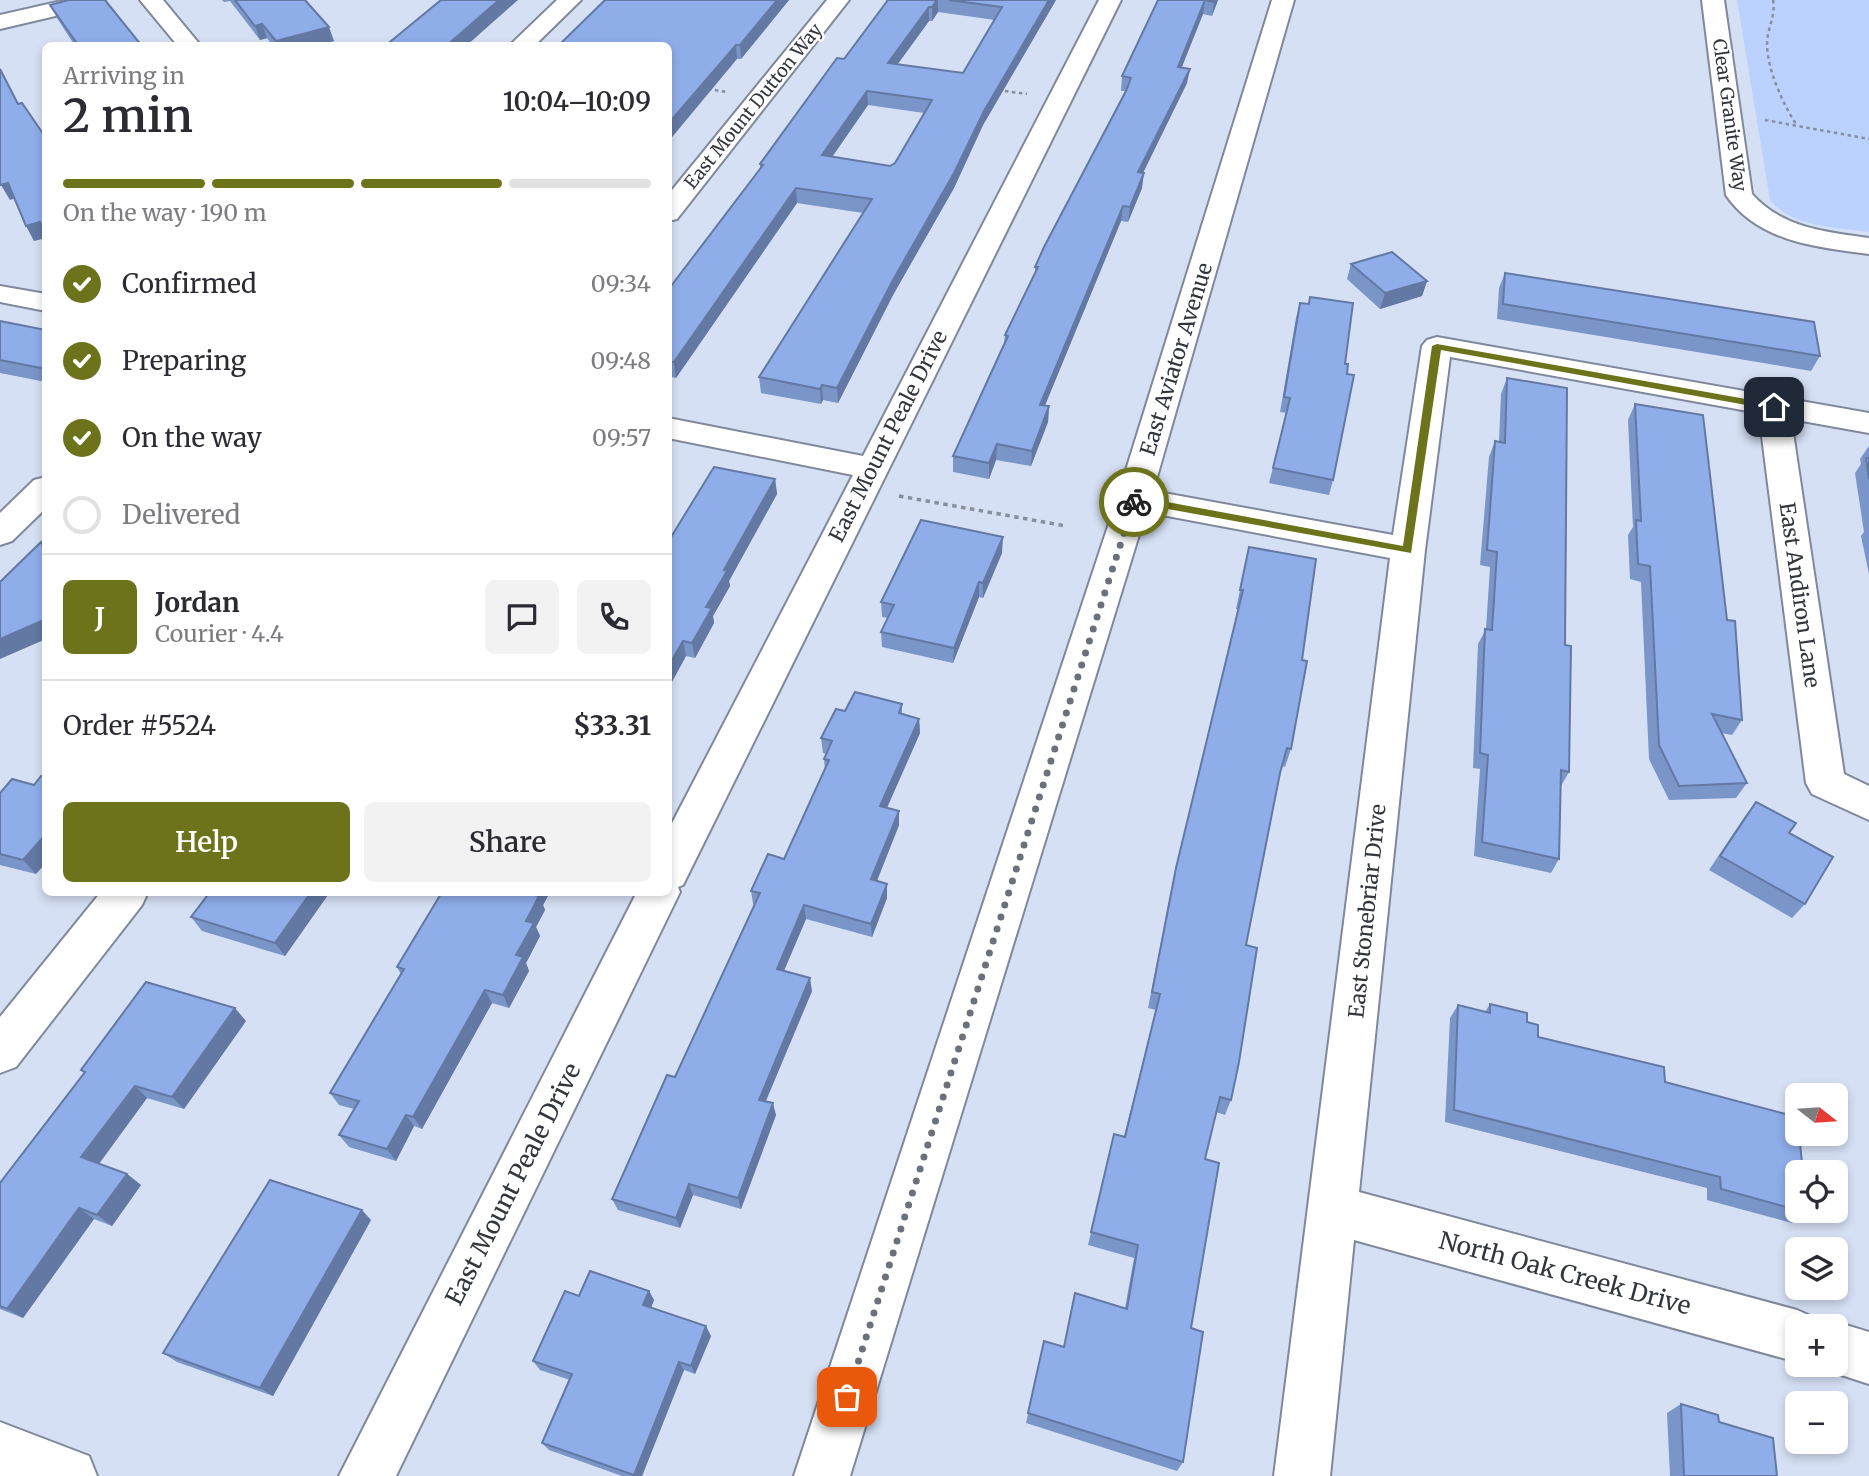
<!DOCTYPE html>
<meta charset="utf-8">
<style>
:root{--surface:#fff;--page:#f2f2f3;--text:#2b2b33;--muted:#7c7c81;--line:#e1e1e2;--accent:#6d731a}
body{margin:0;font-family:Merriweather,serif;background:var(--page);color:var(--text);height:100vh;display:flex;flex-direction:column;font-size:26px;white-space:nowrap}
*{box-sizing:border-box;margin:0}
p{font-size:23px;color:var(--muted)}
.icon{flex:none;width:38px;height:38px;fill:none;stroke:currentColor;stroke-width:2;stroke-linecap:round;stroke-linejoin:round}
.map{position:relative;flex:1;overflow:hidden}
.panel{position:absolute;left:42px;top:42px;width:630px;height:854px;display:flex;flex-direction:column;background:var(--surface);border-radius:10px;box-shadow:0 4px 10px #0003}
.panel>*{flex:none}
.needle{width:46px;rotate:107deg}
.buttons{position:absolute;left:1785px;top:1083px;display:grid;gap:14px}
.buttons a{display:grid;place-items:center;width:63px;height:63px;border-radius:10px;background:var(--surface);box-shadow:0 4px 10px #0003;font-size:35px}
.pin{position:absolute;display:grid;place-items:center;width:60px;height:60px;color:#fff;margin:-30px;border-radius:14px;box-shadow:0 4px 10px #0006}
.courier{position:absolute;display:grid;place-items:center;width:70px;height:70px;margin:-35px;border:5px solid #6d731a;border-radius:50%;background:#fff;color:#222;box-shadow:0 2px 9px #0007}
.headline em{font-style:normal;font-weight:600}
.headline div{display:flex;flex-direction:column-reverse}
.headline{display:flex;align-items:center;justify-content:space-between;height:119px;padding:0 21px}
h1{font-size:46px;font-weight:600;line-height:52px}
.bar{display:grid;grid-template-columns:repeat(4,1fr);gap:10px 7px;align-content:center;height:84px;padding:0 21px}
.bar i{height:9px;border-radius:5px;background:var(--line)}
.bar .on{background:var(--accent)}
.bar p{grid-column:span 4}
.line{display:flex;align-items:center;gap:18px;padding:0 21px;border-top:2px solid var(--line)}
.line div{flex:1}
.round{display:grid;place-items:center;flex:none;width:74px;height:74px;border-radius:10px;background:var(--page)}
ol{padding:0 21px;list-style:none}
li{display:flex;align-items:center;gap:21px;height:77px}
li p{margin-inline-start:auto}
li .icon{padding:7px;border-radius:50%;background:var(--accent);color:#fff;stroke-width:4}
li:last-child{color:var(--muted)}
li i{width:38px;height:38px;border:4px solid var(--line);border-radius:50%}
.button{display:flex;gap:14px;margin-top:auto;padding:14px 21px}
.button a{flex:1;height:80px;border-radius:10px;background:var(--accent);color:#fff;font-size:28px;font-weight:600;line-height:80px;text-align:center}
.button a+a{background:var(--page);color:var(--text)}
.map>svg:first-child{display:block}
.green{fill:#bbd2fe}
.lines{fill:none;stroke-linecap:round;stroke-linejoin:round}
.street-casing{stroke:#7f899b;stroke-width:4}
.path-far1{stroke:#878e9c;stroke-width:2.5;stroke-dasharray:3.5 3.5;stroke-linecap:butt}
.path{stroke:#878e9c;stroke-width:3.5;stroke-dasharray:4.5 4.5;stroke-linecap:butt}
.street{fill:#fff;fill-rule:evenodd}
.wall{fill:#7a95c8;fill-rule:evenodd}
.shaded-wall{fill:#6379a3}
.building{fill:#8eade9;stroke:#6379a3;stroke-width:2;fill-rule:evenodd}
.route{fill:#6d731a}
.done{stroke:#6a717c;stroke-width:7;stroke-dasharray:0 12.6}
.labels{text-anchor:middle;dominant-baseline:central;stroke-width:5;stroke-linejoin:round;paint-order:stroke}
.far-street-label{font-size:18px;fill:#31353c;stroke:#fff}
.street-label{font-size:21px;fill:#31353c;stroke:#fff}
.near-street-label{font-size:24px;fill:#31353c;stroke:#fff}
</style>
<div class="map">
<svg width="1869" height="1476" viewBox="0 0 1869 1476">
<rect width="100%" height="100%" fill="#d5e0f4"/>
<path class="green" d="M1737 0H1869V232C1835 227 1793 228 1770 200Z"/>
<g class="lines">
<defs>
<g id="street">
<path d="M66 0H105L102 5 0 29V15Z"/>
<path d="M140 0H163L201 46H178Z"/>
<path d="M557 0H581L534 46H509Z"/>
<path d="M827 0H849L677 219 668 221V195Z"/>
<path d="M1099 0H1121L683 885 678 887 680 892 396 1476H339L637 892H668V831L853 475 668 438V418L863 456Z"/>
<path d="M1272 0H1294L1153 491 1393 535 1422 346 1427 340 1437 337 1869 413V433L1791 419 1844 774 1869 786V820L1812 794 1806 783 1759 413 1450 357 1425 550 1359 1192 1797 1310 1815 1318 1819 1326H1797V1362L1354 1240 1330 1476H1274L1390 558 1146 512 850 1476H794L1117 499Z"/>
<path d="M1702 0H1724L1752 194C1782 228 1826 232 1869 238V254C1817 247 1758 242 1726 195Z"/>
<path d="M0 286 46 294V311L0 302Z"/>
<path d="M46 477V508L12 541 0 545V513L34 480Z"/>
<path d="M101 892H148L142 905 16 1067 0 1073V1017Z"/>
<path d="M1836 1322 1869 1332V1384L1817 1367 1836 1365V1326H1825Z"/>
<path d="M0 1422 89 1456 97 1476H0Z"/>
</g>
</defs>
<use href="#street" class="street-casing"/>
<g class="path-far1">
<path d="M1773 0C1776 16 1767 29 1767 44 1767 69 1783 104 1796 124"/>
<path d="M708 89 727 92"/>
<path d="M998 90 1027 94"/>
<path d="M1765 120 1869 139"/>
</g>
<path class="path" d="M899 496 1066 526"/>
<use href="#street" class="street"/>
</g>
<g class="wall">
<path d="M222 0H305L334 41 316 46H273L267 38 260 40 230 1 224 2Z"/>
<path d="M605 0H789L741 59H737Z"/>
<path d="M886 0H1056L983 125 954 188 893 295 838 403 823 400 821 404 761 393 759 377 863 213 797 203 676 378 668 376V290L760 169V164L844 59 886 3ZM938 12 995 20 963 73 898 64 929 21H932ZM868 105 924 113 895 163 890 166 832 157Z"/>
<path d="M1158 0H1218L1212 16 1203 14 1181 68 1187 83 1143 173 1142 188 1128 222 1121 221 1045 405 1049 406 1048 422 1031 466 996 460 989 479 953 472V456L1004 343 1005 335 1035 274V267L1125 91H1121L1122 76Z"/>
<path d="M50 5 142 46H75L57 18Z"/>
<path d="M1351 264 1427 281 1422 296 1380 309 1347 279Z"/>
<path d="M1505 273 1820 356 1811 371 1497 319 1499 288Z"/>
<path d="M1310 297 1345 364 1333 480 1329 495 1269 483 1287 413 1280 412 1296 318 1300 303 1308 304Z"/>
<path d="M0 321 46 330V382L0 373Z"/>
<path d="M1507 378 1565 645 1569 772 1561 786 1559 859 1551 873 1474 856 1480 769 1473 768 1478 644 1486 629 1490 567 1480 565 1489 457 1495 441 1499 442 1501 394Z"/>
<path d="M1635 404 1727 620 1742 720 1732 735 1721 733 1747 783 1736 798 1669 800 1649 759 1641 582 1630 579 1628 535 1633 527 1628 420Z"/>
<path d="M1869 446V574L1861 536 1864 532 1855 473 1861 464 1860 459Z"/>
<path d="M775 479 777 494 729 581 730 586 713 616 714 623 695 658 686 656 668 689V542Z"/>
<path d="M1249 547 1302 660 1291 749 1285 767 1282 766 1246 945 1231 1100 1225 1115 1216 1112 1205 1159 1191 1328 1183 1462 1177 1471 1026 1423 1044 1341 1063 1346 1125 1308 1134 1258 1088 1245 1114 1134 1124 1136 1156 1010 1148 1008 1172 886 1238 609H1236Z"/>
<path d="M1002 553 983 598 979 597 953 663 882 647 881 632 888 618 882 617 881 602Z"/>
<path d="M902 704V714L919 719 920 733 887 808 899 825 877 881 887 884V898L872 937 806 919 784 971 812 991 766 1101 776 1115 741 1209 693 1195 680 1228 618 1210 612 1199 675 1077 755 905 753 904 751 891 784 859 825 770 824 759 826 754 823 753 821 738Z"/>
<path d="M34 785 36 874 0 865V793Z"/>
<path d="M1756 802 1789 833 1805 904 1792 918 1709 870 1745 816Z"/>
<path d="M330 892 285 956 202 931 191 917Z"/>
<path d="M492 892H550L543 905 545 910 536 927 540 936 526 963 529 971 509 1008 492 1003 422 1129 414 1126 396 1161 349 1147 339 1135 354 1109 339 1105 330 1093 401 974 397 967 490 895Z"/>
<path d="M1490 1004 1527 1022 1538 1037 1665 1082 1797 1172V1211H1807V1212L1792 1223 1707 1200V1188L1445 1122 1450 1018 1458 1005 1485 1012Z"/>
<path d="M246 1021 184 1109 147 1098 99 1164 127 1174 141 1185 112 1226 94 1219 23 1318 0 1309V1183L84 1073 81 1070Z"/>
<path d="M371 1220 273 1396 177 1362 163 1353Z"/>
<path d="M649 1291 654 1300 651 1308 711 1336 695 1374 684 1370 642 1476H622L549 1450 542 1443 570 1380 540 1370 533 1361 579 1296Z"/>
<path d="M1681 1404 1719 1422 1777 1476H1670L1667 1413Z"/>
</g>
<g class="shaded-wall">
<path d="M499 0H518L466 46H446Z"/>
<path d="M777 0H789L741 59 740 45Z"/>
<path d="M937 0H938V12L932 21V7Z"/>
<path d="M1049 0H1056L983 125 954 188 893 295 838 403 837 388 893 280 984 111Z"/>
<path d="M1205 0 1203 14 1176 82 1178 67Z"/>
<path d="M1215 0H1218L1212 16 1214 2Z"/>
<path d="M929 7V21L888 77V63Z"/>
<path d="M262 24 267 38 260 40 255 26Z"/>
<path d="M329 27 334 41 316 46H277L276 41Z"/>
<path d="M736 45 737 59 668 142V124Z"/>
<path d="M1190 69 1187 83 1136 187 1138 172Z"/>
<path d="M867 91 868 105 823 170 822 155Z"/>
<path d="M1144 173 1142 188 1128 222 1130 207Z"/>
<path d="M8 183 16 198 10 200 1 185Z"/>
<path d="M796 188 797 203 676 378 674 362Z"/>
<path d="M1123 206 1121 221 1039 420 1040 405Z"/>
<path d="M40 222 46 232V238L34 241 26 226Z"/>
<path d="M1427 281 1422 296 1380 309 1385 293Z"/>
<path d="M822 385 823 400 821 404 820 389Z"/>
<path d="M1049 406 1048 422 1031 466 1032 451Z"/>
<path d="M997 444 996 460 989 479V463Z"/>
<path d="M775 479 777 494 729 581 730 586 713 616 714 623 695 658 692 643 706 607 724 570Z"/>
<path d="M1003 537 1002 553 983 598V583Z"/>
<path d="M979 582V597L953 663 954 648Z"/>
<path d="M46 619V639L0 659V639Z"/>
<path d="M683 641 686 656 668 689V667Z"/>
<path d="M919 719 920 733 881 821 880 806Z"/>
<path d="M899 811V825L872 893 871 879Z"/>
<path d="M46 834V863L36 874 23 860Z"/>
<path d="M887 884V898L872 937 871 924Z"/>
<path d="M311 892H330L285 956 275 943Z"/>
<path d="M537 892H550L543 905 545 910 536 927 540 936 526 963 529 971 509 1008 503 995 516 955 526 921Z"/>
<path d="M804 905 806 919 779 982 777 969Z"/>
<path d="M810 978 812 991 761 1112 759 1100Z"/>
<path d="M485 990 492 1003 422 1129 413 1117Z"/>
<path d="M235 1008 246 1021 184 1109 172 1097Z"/>
<path d="M135 1086 147 1098 95 1169 81 1157Z"/>
<path d="M773 1103 776 1115 741 1209 738 1198Z"/>
<path d="M406 1115 414 1126 396 1161 387 1149Z"/>
<path d="M127 1174 141 1185 112 1226 97 1215Z"/>
<path d="M689 1184 693 1195 680 1228 676 1218Z"/>
<path d="M79 1208 94 1219 23 1318 7 1309Z"/>
<path d="M362 1210 371 1220 273 1396 260 1388Z"/>
<path d="M649 1291 654 1300 648 1315 643 1305Z"/>
<path d="M706 1326 711 1336 695 1374 691 1366Z"/>
<path d="M679 1362 684 1370 642 1476H634Z"/>
</g>
<g class="building">
<path d="M68 0H105L142 46H79L71 35 50 5Z"/>
<path d="M235 0H305L329 27 276 41 262 24 255 26Z"/>
<path d="M441 0H499L446 46H385Z"/>
<path d="M605 0H777L740 45H736L668 124V46H558Z"/>
<path d="M888 0H937L932 7H929L888 63 963 73 1002 7 949 0H1049L984 111 954 173 893 280 837 388 822 385 820 389 759 377 872 199 796 188 674 362 668 361V290L763 165 760 164 837 58 844 59ZM867 91 932 100 895 163 890 166 822 155Z"/>
<path d="M1158 0H1215L1214 2 1205 0 1178 67 1190 69 1138 172 1144 173 1130 207 1123 206 1040 405 1049 406 1032 451 997 444 989 463 953 456 1008 336 1005 335 1038 267H1035L1044 247 1126 91 1131 78 1122 76Z"/>
<path d="M0 69 18 104 22 103 46 138V236L40 222 26 226 8 183 1 185 0 183Z"/>
<path d="M1392 252 1427 281 1385 293 1351 264Z"/>
<path d="M1505 273 1814 322 1820 356 1503 304Z"/>
<path d="M1310 297 1353 303 1345 364H1348L1347 374 1354 375 1333 480 1273 468 1290 398 1284 397 1300 303 1309 304Z"/>
<path d="M0 321 46 330V369L0 360Z"/>
<path d="M1507 378 1567 388 1565 645 1571 646 1569 772 1561 770 1559 859 1482 842 1488 755 1480 753 1485 629 1492 630 1497 552 1487 550 1495 441 1505 443Z"/>
<path d="M1635 404 1703 415 1727 620 1735 621 1742 720 1712 714 1747 783 1679 786 1659 745 1650 566 1638 564 1636 520 1641 521Z"/>
<path d="M1866 458H1869V479Z"/>
<path d="M714 467 775 479 724 570 727 571 706 607 712 608 692 643 683 641 668 667V542Z"/>
<path d="M921 520 1003 537 983 583 979 582 954 648 881 632 894 605 881 602Z"/>
<path d="M41 542 46 552V619L0 639V582Z"/>
<path d="M1249 547 1316 559 1302 660 1307 661 1291 749 1287 748 1280 773 1246 945 1257 948 1239 1062 1231 1100 1220 1097 1205 1159 1219 1163 1191 1328 1203 1332 1183 1462 1028 1413 1044 1341 1064 1347 1075 1293 1127 1309 1138 1245 1091 1232 1114 1134 1125 1137 1160 994 1152 992 1176 868 1243 590H1240Z"/>
<path d="M855 692 902 704 899 713 919 719 880 806 899 811 871 879 887 884 871 924 804 905 777 969 810 978 759 1100 773 1103 738 1198 689 1184 676 1218 612 1199 667 1075 675 1077 760 893 751 891 768 854 784 859 829 760 824 759 832 741 821 738 836 709 845 711Z"/>
<path d="M41 776 46 777V834L23 860 0 854V793L12 779 34 785Z"/>
<path d="M1756 802 1796 823 1789 833 1833 857 1805 904 1720 856Z"/>
<path d="M210 892H311L275 943 191 917Z"/>
<path d="M442 892H479L490 895 492 892H537L535 895 539 896 526 921 534 923 516 955 523 957 503 995 485 990 413 1117 406 1115 387 1149 339 1135 359 1101 330 1093 404 969 397 967Z"/>
<path d="M146 982 235 1008 172 1097 135 1086 81 1157 127 1174 97 1215 79 1208 7 1309 0 1306V1183L85 1072 81 1070Z"/>
<path d="M1490 1004 1527 1013V1022L1538 1025V1037L1664 1067 1665 1082 1797 1117V1134H1799L1803 1172H1797V1210L1721 1189 1720 1177 1454 1110 1458 1005 1490 1013Z"/>
<path d="M270 1180 362 1210 260 1388 163 1353Z"/>
<path d="M590 1271 649 1291 643 1305 706 1326 691 1366 679 1362 634 1475 542 1443 572 1374 533 1361 565 1291 579 1296Z"/>
<path d="M1681 1404 1718 1415 1719 1422 1773 1438 1777 1476H1684Z"/>
</g>
<path class="route" d="M1437 344 1774 404 1778 407 1774 410 1441 350 1411 553 1129 502 1135 496 1403 546 1432 346Z"/>
<g class="lines">
<path class="done" d="M847 1397 1134 502"/>
</g>
<g class="labels">
<g class="far-street-label">
<text transform="translate(753 106) rotate(-51)">East Mount Dutton Way</text>
<text transform="translate(1730 115) rotate(82)">Clear Granite Way</text>
</g>
<g class="street-label">
<text transform="translate(1176 359) rotate(-73)">East Aviator Avenue</text>
<text transform="translate(888 436) rotate(-63)">East Mount Peale Drive</text>
<text transform="translate(1800 595) rotate(82)">East Andiron Lane</text>
<text transform="translate(1367 911) rotate(-84)">East Stonebriar Drive</text>
</g>
<g class="near-street-label">
<text transform="translate(513 1184) rotate(-63)">East Mount Peale Drive</text>
<text transform="translate(1565 1273) rotate(15)">North Oak Creek Drive</text>
</g>
</g>
</svg>
<div class="buttons">
<a><svg class="needle" viewBox="-14 -14 28 28"><path d="M0-13l5 13h-10z" fill="#e53935"/><path d="M0 13l5-13h-10z" fill="#7c7c81"/></svg></a>
<a><svg class="icon" aria-label="locate" viewBox="0 0 24 24"><circle cx="12" cy="12" r="6"/><path d="M12 2v4M12 18v4M2 12h4M18 12h4"/></svg></a>
<a><svg class="icon" aria-label="layers" viewBox="0 0 24 24"><path d="M12 4l9 5-9 5-9-5zM3 14l9 5 9-5"/></svg></a>
<a>+</a>
<a>−</a>
</div>
<div class="pin" style="left:847px;top:1397px;background:#ea580c"><svg class="icon" aria-label="bag" viewBox="0 0 24 24"><path d="M5 8h14l-1 12H6zM9 8a3 3 0 0 1 6 0"/></svg></div>
<div class="pin" style="left:1774px;top:407px;background:#1f2937"><svg class="icon" aria-label="home" viewBox="0 0 24 24"><path d="M3 11l9-7 9 7M6 9v11h12V9"/></svg></div>
<div class="courier" style="left:1134px;top:502px"><svg class="icon" aria-label="bike" viewBox="0 0 24 24"><circle cx="6" cy="16" r="4"/><circle cx="18" cy="16" r="4"/><path d="M6 16l4-8h5l3 8M10 8l3 8H6M13 5h3"/></svg></div>
<section class="panel">
<div class="headline"><div><h1>2 min</h1><p>Arriving in</p></div><em>10:04–10:09</em></div>
<div class="bar"><i class="on"></i><i class="on"></i><i class="on"></i><i></i><p>On the way · 190 m</p></div>
<ol>
<li><svg class="icon" aria-label="check" viewBox="0 0 24 24"><path d="M5 12l5 5 9-10"/></svg>Confirmed<p>09:34</p></li>
<li><svg class="icon" aria-label="check" viewBox="0 0 24 24"><path d="M5 12l5 5 9-10"/></svg>Preparing<p>09:48</p></li>
<li><svg class="icon" aria-label="check" viewBox="0 0 24 24"><path d="M5 12l5 5 9-10"/></svg>On the way<p>09:57</p></li>
<li><i></i>Delivered</li>
</ol>
<div class="line" style="height:126px"><b class="round" style="background:var(--accent);color:#fff">J</b><div><b>Jordan</b><p>Courier · 4.4</p></div><a class="round"><svg class="icon" aria-label="chat" viewBox="0 0 24 24"><path d="M4 5h16v11H9l-5 4z"/></svg></a><a class="round"><svg class="icon" aria-label="phone" viewBox="0 0 24 24"><path d="M5 4h4l2 5-3 2q2 4 5 5l2-3 5 2v4C11 20 4 13 5 4z"/></svg></a></div>
<div class="line" style="height:91px"><div>Order #5524</div><b>$33.31</b></div>
<div class="button"><a>Help</a><a>Share</a></div>
</section>
</div>
